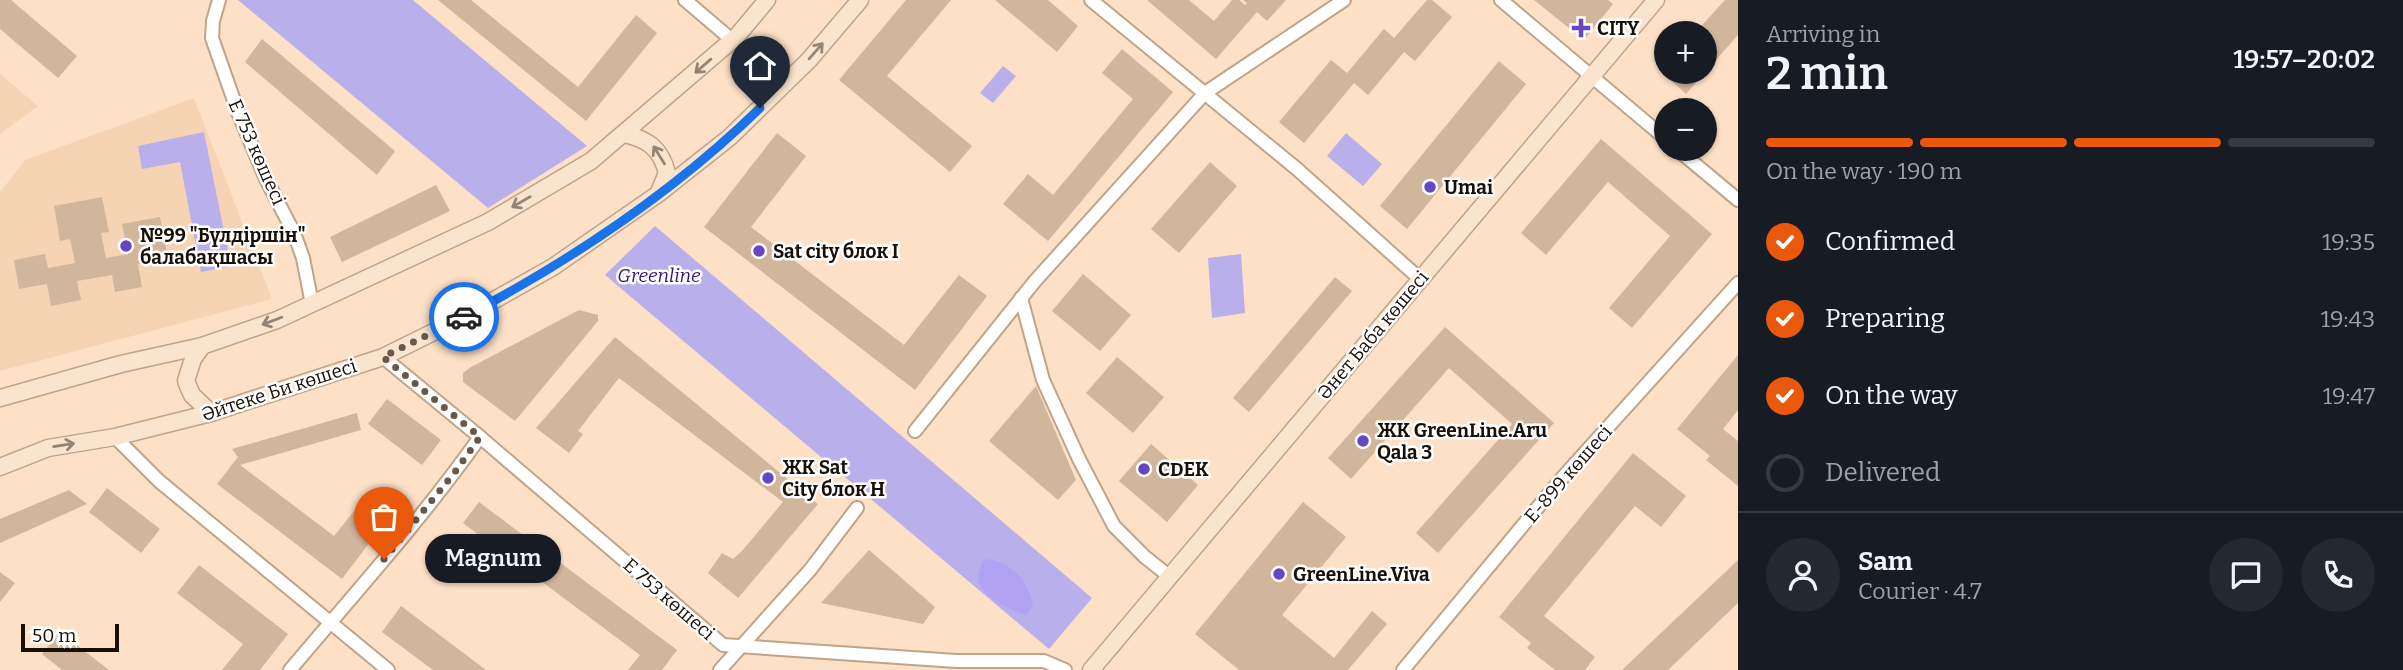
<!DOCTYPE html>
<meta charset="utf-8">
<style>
:root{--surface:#171b24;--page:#242831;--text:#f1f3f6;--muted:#9ea1a6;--line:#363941;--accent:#ea580c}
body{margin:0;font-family:Bitter,serif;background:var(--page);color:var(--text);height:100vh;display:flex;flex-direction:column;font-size:26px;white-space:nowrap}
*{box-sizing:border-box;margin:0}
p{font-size:23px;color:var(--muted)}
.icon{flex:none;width:38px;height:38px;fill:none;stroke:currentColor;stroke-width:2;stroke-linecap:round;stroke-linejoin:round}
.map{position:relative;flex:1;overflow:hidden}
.panel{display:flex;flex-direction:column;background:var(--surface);width:665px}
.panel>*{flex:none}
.buttons{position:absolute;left:1654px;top:21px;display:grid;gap:14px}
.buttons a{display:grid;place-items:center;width:63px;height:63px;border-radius:50%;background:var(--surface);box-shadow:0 2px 5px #0004;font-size:35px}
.scale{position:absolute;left:21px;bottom:18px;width:98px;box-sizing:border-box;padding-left:7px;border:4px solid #190f06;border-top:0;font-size:19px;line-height:24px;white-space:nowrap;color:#190f06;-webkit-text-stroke:5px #fff;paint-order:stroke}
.pin{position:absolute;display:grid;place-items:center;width:60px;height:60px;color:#fff;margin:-72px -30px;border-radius:50% 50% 50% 0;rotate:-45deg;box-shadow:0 0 7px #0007}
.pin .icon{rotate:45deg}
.courier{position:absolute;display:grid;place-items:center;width:70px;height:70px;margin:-35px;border:5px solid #1a73e8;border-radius:50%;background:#fff;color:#222;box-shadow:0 2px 9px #0007}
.bubble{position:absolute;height:49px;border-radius:24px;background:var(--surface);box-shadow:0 2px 5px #0004;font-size:23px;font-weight:600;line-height:49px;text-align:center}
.head em{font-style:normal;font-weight:600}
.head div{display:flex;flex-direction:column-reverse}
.head{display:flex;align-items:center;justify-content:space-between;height:119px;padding:0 28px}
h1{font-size:46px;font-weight:600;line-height:52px}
.bar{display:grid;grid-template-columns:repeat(4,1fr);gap:10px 7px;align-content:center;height:84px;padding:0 28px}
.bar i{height:9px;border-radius:5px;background:var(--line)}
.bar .current{background:var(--accent)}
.bar p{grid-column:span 4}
.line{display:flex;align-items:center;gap:18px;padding:0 28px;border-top:2px solid var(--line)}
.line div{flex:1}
.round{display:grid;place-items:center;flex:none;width:74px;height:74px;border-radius:37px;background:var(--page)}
ol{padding:0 28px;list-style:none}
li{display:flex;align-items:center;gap:21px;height:77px}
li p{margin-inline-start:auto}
li .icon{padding:7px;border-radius:50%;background:var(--accent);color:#fff;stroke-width:4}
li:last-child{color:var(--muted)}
li i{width:38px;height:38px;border:4px solid var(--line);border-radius:50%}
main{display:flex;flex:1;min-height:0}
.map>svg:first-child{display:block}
.built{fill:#f6d4b3}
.green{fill:#b9afea}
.water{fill:#b1a3f1}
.building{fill:#d1b69c}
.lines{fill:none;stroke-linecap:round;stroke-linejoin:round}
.street-casing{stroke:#bfa48a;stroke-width:16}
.secondary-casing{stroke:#bfa48a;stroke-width:19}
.street{stroke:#fff;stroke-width:12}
.secondary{stroke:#fae4ce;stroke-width:16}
.oneway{stroke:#958474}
.done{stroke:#695849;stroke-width:7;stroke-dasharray:0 12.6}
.route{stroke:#1a73e8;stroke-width:9}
.poi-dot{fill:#6846bf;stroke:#fff;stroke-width:2.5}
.labels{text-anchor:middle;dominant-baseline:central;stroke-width:5;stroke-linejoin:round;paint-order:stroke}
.poi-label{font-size:19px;font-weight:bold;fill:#190f06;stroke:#fff;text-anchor:start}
.street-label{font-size:19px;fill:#190f06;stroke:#fff}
.park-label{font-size:19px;font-style:italic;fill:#361870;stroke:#fff}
</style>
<main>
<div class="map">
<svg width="1738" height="670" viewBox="0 0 1738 670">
<rect width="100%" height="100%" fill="#fde0c6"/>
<g class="built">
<path d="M0 74 38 106 0 134Z"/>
<path d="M194 98 272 299 0 371V192L25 160Z"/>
</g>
<g class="green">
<path d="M238 0H413L587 146 488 208Z"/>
<path d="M1003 66 1016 76 993 103 980 93Z"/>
<path d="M204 132 231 266 201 272 180 162 142 169 138 146Z"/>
<path d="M1346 133 1382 164 1363 186 1327 156Z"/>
<path d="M655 226 1092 598 1049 649 605 275Z"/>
<path d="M1241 254 1245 313 1212 318 1208 258Z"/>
</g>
<path class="water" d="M989 559C1015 566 1027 580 1033 605L1027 615C1011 610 981 598 978 578 978 573 981 566 983 561Z"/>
<g class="building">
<path d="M0 0H11L77 56 58 78 0 29Z"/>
<path d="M438 0H471L578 87 636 15 657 33 586 121Z"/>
<path d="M906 0H951L887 76 972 146 950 172 839 80Z"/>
<path d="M995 0H1048L1078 26 1057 52Z"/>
<path d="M1147 0H1189L1214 21 1232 0H1239L1245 5 1247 3 1243 0H1286L1267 21 1257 12 1216 59Z"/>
<path d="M1427 0H1432L1452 17 1415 61 1404 52 1368 95 1354 83 1304 143 1279 122 1331 60 1347 73 1384 29 1394 38Z"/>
<path d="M1534 0H1608L1613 4 1584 40Z"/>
<path d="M1725 0H1738V35L1686 94 1662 72H1704V33H1695Z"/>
<path d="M262 39 395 151 377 175 245 62Z"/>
<path d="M1122 49 1173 92 1048 241 1003 204 1028 174 1053 195 1133 99 1102 73Z"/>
<path d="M1499 61 1526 84 1407 229 1380 206Z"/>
<path d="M777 133 806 156 751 227 904 345 959 275 987 296 915 390 704 227Z"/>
<path d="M1601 139 1712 234 1632 328 1609 308 1670 236 1608 182 1546 255 1521 233Z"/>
<path d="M1210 162 1237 186 1179 253 1151 229Z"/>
<path d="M436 185 450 211 342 262 330 237Z"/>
<path d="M102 197 109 232 101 233 106 258 128 254 122 224 160 217 168 258 138 264 142 287 115 292 112 275 77 281 81 300 51 306 47 284 19 289 14 260 45 254 48 268 75 263 70 239 60 241 54 206Z"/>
<path d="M1083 274 1131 315 1100 351 1052 311Z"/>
<path d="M1335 277 1352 291 1249 412 1233 398Z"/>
<path d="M579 310 598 315V321L515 421 463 382V373L471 367Z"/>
<path d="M1445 327 1554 423 1438 553 1416 533 1512 424 1449 368 1351 479 1328 458Z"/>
<path d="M615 337 818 504 738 598 708 573 722 553 733 559 742 551 783 502 619 378 578 431 583 434 569 453 536 428Z"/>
<path d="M1738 355V410L1723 429 1738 441V486L1706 460 1710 456 1677 429Z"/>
<path d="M1117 357 1164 397 1133 433 1086 393Z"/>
<path d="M1036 386 1076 480 1058 500 989 441Z"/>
<path d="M387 399 441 440 422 465 368 424Z"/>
<path d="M357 413 361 430 240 465 334 536 354 511 379 530 342 579 217 484 238 457 232 449Z"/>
<path d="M1151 444 1198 485 1167 522 1119 481Z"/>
<path d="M1633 453 1686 496 1661 527 1635 506 1544 616 1595 657 1585 670H1555L1527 648 1531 643 1499 617Z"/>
<path d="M107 488 160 529 141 553 89 512Z"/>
<path d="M69 490 87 504 0 543V519Z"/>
<path d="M479 502 677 650 662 670H628L640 655 463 523Z"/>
<path d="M1303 502 1346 537 1282 615 1334 658 1372 611 1387 624 1348 670H1239L1195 634Z"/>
<path d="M869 550 935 607 923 624 821 603Z"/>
<path d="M1738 560V603L1668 670H1622Z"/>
<path d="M199 565 288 634 260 670H222L243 644 177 593Z"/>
<path d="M0 572 15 583 0 602Z"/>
<path d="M401 606 486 670H433L382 632Z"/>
<path d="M60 632 109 670H62L42 654Z"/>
</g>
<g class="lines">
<defs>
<g id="street">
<path d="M219 0 213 21 212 38 239 115 266 179 294 233 303 258 312 304"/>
<path d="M685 0 732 40"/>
<path d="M1091 0 1297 169 1420 279"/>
<path d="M1501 0 1666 139"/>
<path d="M1677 149 1738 200"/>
<path d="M1021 298 1043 380 1079 459 1114 526 1145 557 1169 576"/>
<path d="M915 431 1035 281 1205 93 1344 0"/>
<path d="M115 437 159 481 388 670"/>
<path d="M480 437 723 645 956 661H1044L1065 670"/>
<path d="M290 670C355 593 422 519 480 437L383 357"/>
<path d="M720 670 810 570 857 508"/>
<path d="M1403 670 1563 477 1738 283"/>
</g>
<g id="secondary">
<path d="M624 134C648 139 661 149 667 173L659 192"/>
<path d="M202 346 193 359 186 381 192 395 211 413"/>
<path d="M0 398 121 364 202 346 277 320 488 222 591 161 737 36 767 0"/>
<path d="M0 467 48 448 115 437 211 413 383 357 466 316 553 267 658 194 730 137 809 60 860 0"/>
<path d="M1091 670 1656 0"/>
</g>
</defs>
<use href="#street" class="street-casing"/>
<use href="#secondary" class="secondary-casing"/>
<use href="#street" class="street"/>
<use href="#secondary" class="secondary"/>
</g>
<defs><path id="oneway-shaft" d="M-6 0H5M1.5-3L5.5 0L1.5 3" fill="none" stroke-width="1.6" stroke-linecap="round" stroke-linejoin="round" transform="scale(1.75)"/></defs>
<g class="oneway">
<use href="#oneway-shaft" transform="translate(816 51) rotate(-49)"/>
<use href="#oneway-shaft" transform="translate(703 66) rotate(139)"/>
<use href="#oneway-shaft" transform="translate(659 155) rotate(-122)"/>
<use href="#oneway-shaft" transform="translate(521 202) rotate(150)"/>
<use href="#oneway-shaft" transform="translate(272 321) rotate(159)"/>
<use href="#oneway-shaft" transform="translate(64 445) rotate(-9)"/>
</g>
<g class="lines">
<path class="done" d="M384 559 455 472 480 437 383 357 464 317"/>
<path class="route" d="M464 317C570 261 674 192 760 108"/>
</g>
<g class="poi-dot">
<path d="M1577.5 17.5h7v7h7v7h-7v7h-7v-7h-7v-7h7z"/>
<circle cx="1430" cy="187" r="7"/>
<circle cx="126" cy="246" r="7"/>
<circle cx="759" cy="251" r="7"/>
<circle cx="1363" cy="441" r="7"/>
<circle cx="1144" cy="469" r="7"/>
<circle cx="768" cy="478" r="7"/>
<circle cx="1279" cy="574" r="7"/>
</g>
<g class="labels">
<g class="poi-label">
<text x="1597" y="28">CITY</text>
<text x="1444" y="187">Umai</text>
<text x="140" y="235">№99 "Бүлдіршін"<tspan x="140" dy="22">балабақшасы</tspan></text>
<text x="773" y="251">Sat city блок I</text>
<text x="1377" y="430">ЖК GreenLine.Aru<tspan x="1377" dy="22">Qala 3</tspan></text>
<text x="782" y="467">ЖК Sat<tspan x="782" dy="22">City блок H</tspan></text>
<text x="1158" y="469">CDEK</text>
<text x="1293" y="574">GreenLine.Viva</text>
</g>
<g class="street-label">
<text transform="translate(257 152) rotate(66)">Е 753 көшесі</text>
<text transform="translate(1373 335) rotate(-50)">Әнет Баба көшесі</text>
<text transform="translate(279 390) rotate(-18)">Әйтеке Би көшесі</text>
<text transform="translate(1568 474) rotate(-49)">Е-899 көшесі</text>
<text transform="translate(669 599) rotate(41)">Е 753 көшесі</text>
</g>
<g class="park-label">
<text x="659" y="275">Greenline</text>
</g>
</g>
</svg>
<div class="buttons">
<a>+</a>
<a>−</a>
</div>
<div class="scale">50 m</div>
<div class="pin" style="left:384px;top:559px;background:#ea580c"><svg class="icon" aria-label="bag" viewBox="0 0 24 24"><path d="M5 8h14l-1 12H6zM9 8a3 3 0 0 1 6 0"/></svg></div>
<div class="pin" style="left:760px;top:108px;background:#1f2937"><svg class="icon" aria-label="home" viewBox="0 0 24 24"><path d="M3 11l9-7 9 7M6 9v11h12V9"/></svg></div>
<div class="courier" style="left:464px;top:317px"><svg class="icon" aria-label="car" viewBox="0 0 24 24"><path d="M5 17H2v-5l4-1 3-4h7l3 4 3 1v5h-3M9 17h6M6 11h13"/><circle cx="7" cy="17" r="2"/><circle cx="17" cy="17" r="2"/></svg></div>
<div class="bubble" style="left:425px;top:534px;width:136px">Magnum</div>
</div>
<section class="panel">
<div class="head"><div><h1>2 min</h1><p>Arriving in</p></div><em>19:57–20:02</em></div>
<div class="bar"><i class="current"></i><i class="current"></i><i class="current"></i><i></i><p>On the way · 190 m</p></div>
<ol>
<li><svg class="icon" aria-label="check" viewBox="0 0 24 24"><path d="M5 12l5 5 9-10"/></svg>Confirmed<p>19:35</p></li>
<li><svg class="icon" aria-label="check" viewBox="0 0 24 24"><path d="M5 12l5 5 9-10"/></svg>Preparing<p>19:43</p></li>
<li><svg class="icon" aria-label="check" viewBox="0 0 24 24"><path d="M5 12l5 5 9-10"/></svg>On the way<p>19:47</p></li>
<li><i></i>Delivered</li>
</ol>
<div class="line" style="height:126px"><a class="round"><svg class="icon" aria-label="person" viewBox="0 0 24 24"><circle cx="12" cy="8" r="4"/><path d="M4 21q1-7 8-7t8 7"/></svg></a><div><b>Sam</b><p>Courier · 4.7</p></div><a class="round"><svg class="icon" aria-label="chat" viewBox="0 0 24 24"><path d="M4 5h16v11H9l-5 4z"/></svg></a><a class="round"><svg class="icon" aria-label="phone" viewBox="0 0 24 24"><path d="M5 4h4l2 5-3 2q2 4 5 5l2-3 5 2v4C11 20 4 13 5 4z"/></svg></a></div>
</section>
</main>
